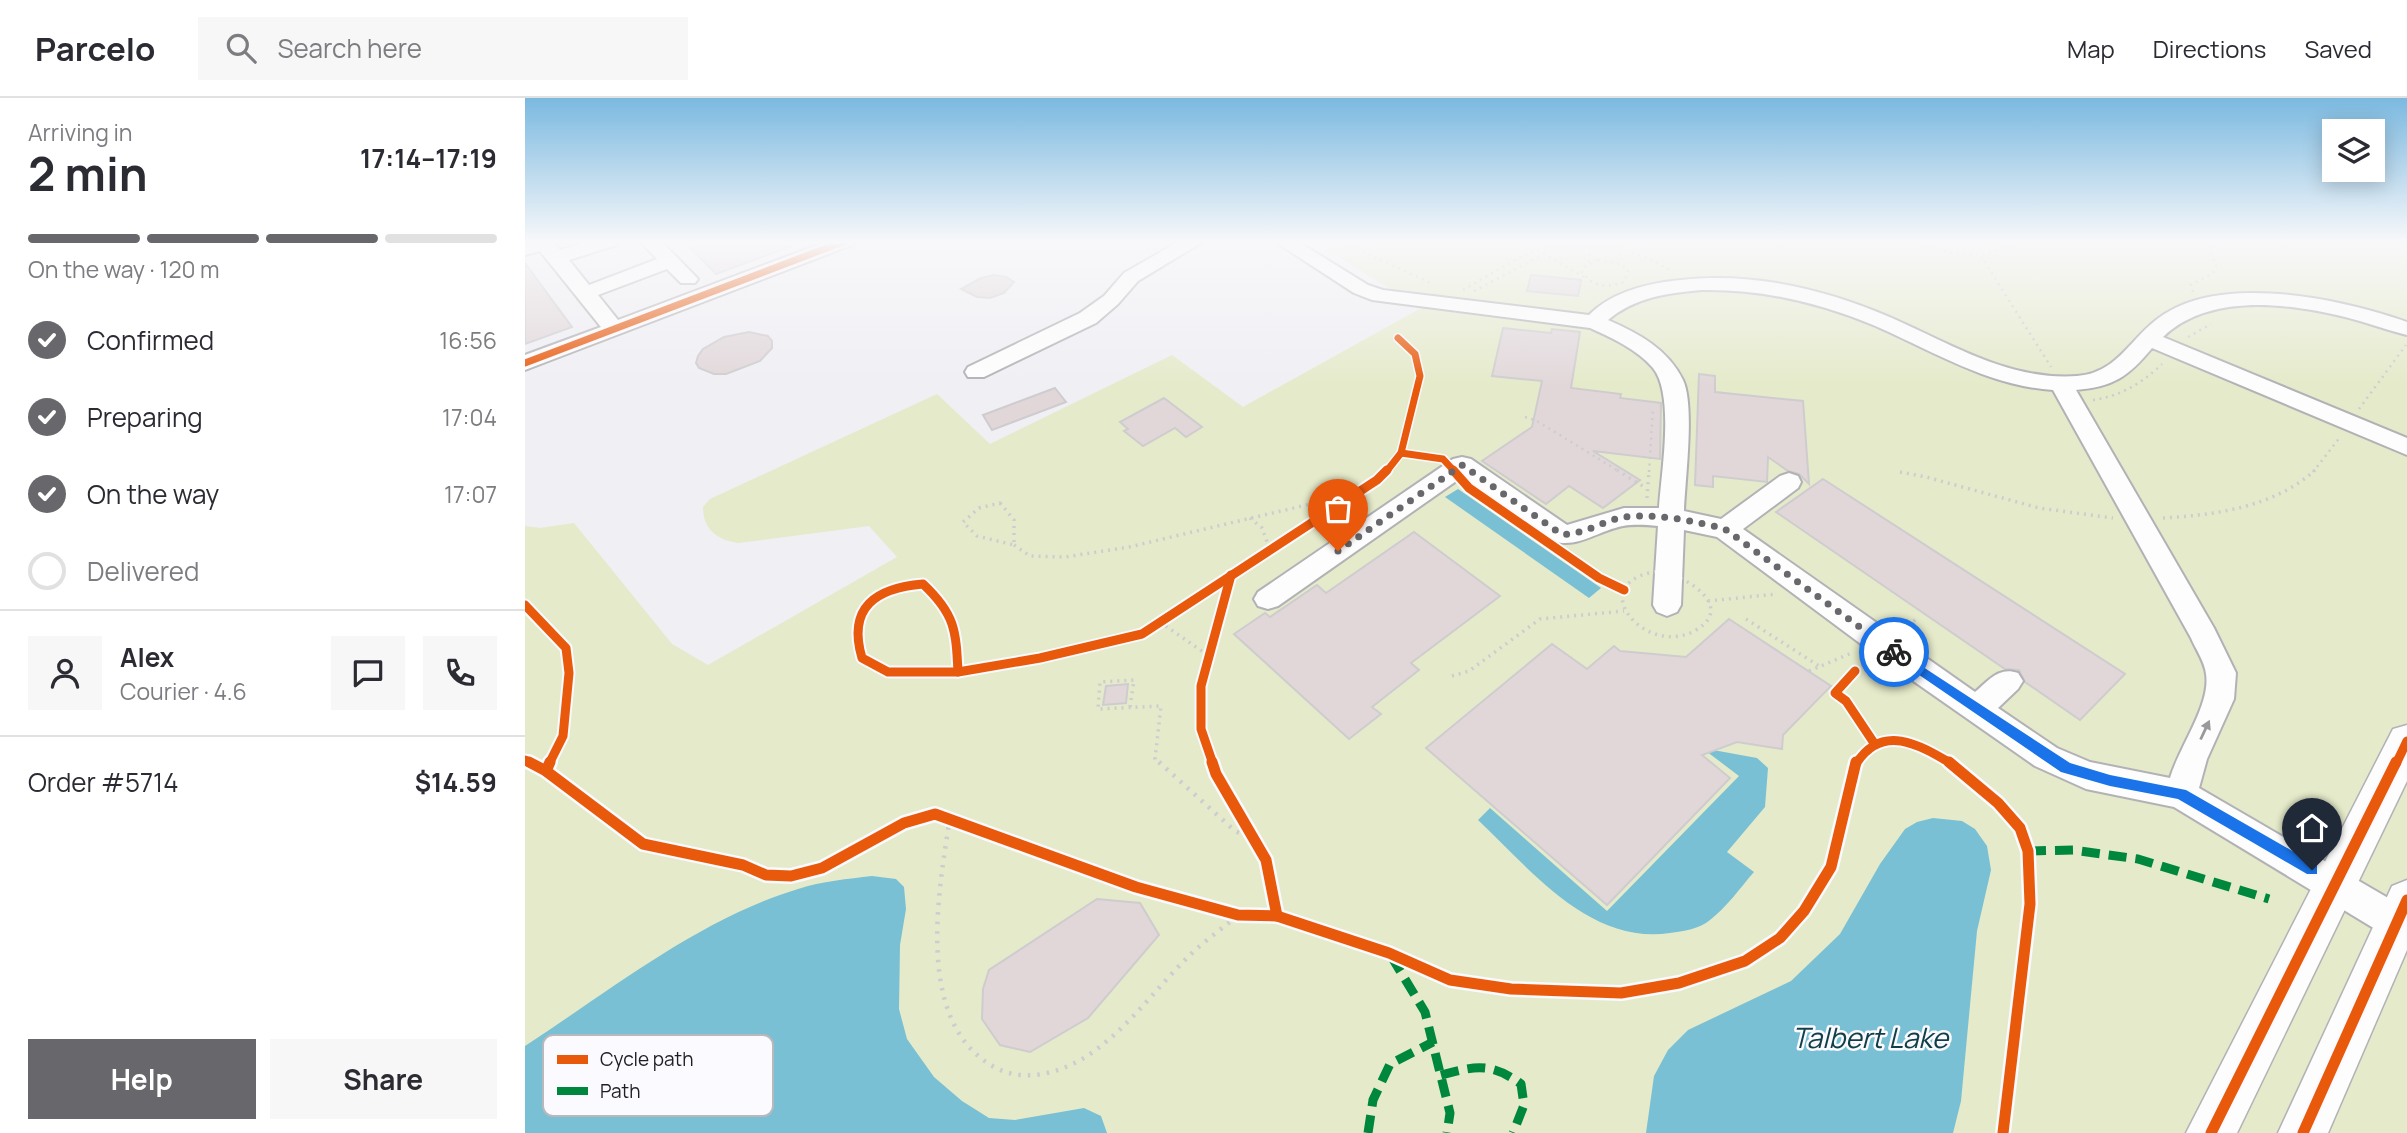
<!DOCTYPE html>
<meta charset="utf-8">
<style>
:root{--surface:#fff;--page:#f7f7f7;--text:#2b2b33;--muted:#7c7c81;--line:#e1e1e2;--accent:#68686c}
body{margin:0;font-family:Manrope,sans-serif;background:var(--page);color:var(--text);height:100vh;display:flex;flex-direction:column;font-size:26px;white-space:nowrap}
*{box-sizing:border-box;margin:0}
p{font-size:23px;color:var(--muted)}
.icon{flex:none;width:38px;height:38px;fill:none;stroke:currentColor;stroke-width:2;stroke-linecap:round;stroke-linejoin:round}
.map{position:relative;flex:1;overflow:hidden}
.panel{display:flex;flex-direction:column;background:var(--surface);width:525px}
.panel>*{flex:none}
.buttons{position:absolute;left:1797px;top:21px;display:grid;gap:14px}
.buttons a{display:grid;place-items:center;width:63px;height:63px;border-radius:0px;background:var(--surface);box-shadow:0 4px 18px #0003;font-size:35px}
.pin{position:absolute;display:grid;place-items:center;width:60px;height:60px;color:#fff;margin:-72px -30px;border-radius:50% 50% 50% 0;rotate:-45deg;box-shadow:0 0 7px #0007}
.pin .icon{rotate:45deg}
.courier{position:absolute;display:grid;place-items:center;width:70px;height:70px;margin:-35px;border:5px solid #1a73e8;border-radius:50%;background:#fff;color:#222;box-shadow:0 2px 9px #0007}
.head em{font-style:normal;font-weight:700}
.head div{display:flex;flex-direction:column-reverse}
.head{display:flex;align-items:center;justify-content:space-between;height:119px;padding:0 28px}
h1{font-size:46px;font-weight:700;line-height:52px}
.bar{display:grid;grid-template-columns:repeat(4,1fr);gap:10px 7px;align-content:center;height:84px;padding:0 28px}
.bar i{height:9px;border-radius:5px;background:var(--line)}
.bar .selected{background:var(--accent)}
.bar p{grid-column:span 4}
.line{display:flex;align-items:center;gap:18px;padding:0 28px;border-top:2px solid var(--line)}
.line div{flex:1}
.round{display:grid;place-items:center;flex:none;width:74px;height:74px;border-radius:0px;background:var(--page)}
ol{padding:0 28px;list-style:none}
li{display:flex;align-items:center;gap:21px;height:77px}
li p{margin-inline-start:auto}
li .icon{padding:7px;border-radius:50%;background:var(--accent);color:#fff;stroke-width:4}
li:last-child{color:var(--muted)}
li i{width:38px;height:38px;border:4px solid var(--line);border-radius:50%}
.cta{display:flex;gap:14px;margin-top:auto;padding:14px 28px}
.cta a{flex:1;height:80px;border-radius:0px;background:var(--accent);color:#fff;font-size:28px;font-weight:700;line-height:80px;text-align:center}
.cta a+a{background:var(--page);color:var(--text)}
header{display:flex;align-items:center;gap:42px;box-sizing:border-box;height:98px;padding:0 35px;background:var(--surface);border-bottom:2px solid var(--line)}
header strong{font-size:33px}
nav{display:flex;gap:38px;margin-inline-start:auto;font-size:24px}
.search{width:490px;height:63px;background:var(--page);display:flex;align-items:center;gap:18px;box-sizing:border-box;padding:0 24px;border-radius:0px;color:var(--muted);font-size:26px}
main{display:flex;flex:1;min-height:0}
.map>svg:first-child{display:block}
.green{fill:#e5eaca}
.water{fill:#79c0d4}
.building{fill:#e1d7d9;stroke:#ceccce;stroke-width:2}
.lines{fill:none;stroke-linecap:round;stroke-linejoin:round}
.minor-casing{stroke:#b2b2b6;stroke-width:4}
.major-casing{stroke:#b2b2b6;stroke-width:3}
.path-far2{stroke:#cdcdcf;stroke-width:2.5;stroke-dasharray:2 4.5;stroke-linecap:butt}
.path-far1{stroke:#cdcdcf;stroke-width:3.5;stroke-dasharray:2 5;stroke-linecap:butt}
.path{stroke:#cdcdcf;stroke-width:4.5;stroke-dasharray:2.5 7;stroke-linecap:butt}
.minor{fill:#fdfdfd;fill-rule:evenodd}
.major{fill:#fdfdfd;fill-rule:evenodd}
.quiet{stroke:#00873e;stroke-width:9;stroke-dasharray:18 9;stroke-linecap:butt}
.cycleway-far2-casing{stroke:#fafaff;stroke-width:10}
.cycleway-far1-casing{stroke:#fafaff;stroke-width:13}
.cycleway-casing{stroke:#fafaff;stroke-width:16}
.cycleway-far2{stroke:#e8590c;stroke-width:7}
.cycleway-far1{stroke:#e8590c;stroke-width:9}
.cycleway{stroke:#e8590c;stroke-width:11}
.oneway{fill:#99999b}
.route{fill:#1a73e8}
.done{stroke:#68686c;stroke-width:7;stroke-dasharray:0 12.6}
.labels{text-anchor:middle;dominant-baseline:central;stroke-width:5;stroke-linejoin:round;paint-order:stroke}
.near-water-label{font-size:28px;font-style:italic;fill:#103e49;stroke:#fafaff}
.key{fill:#fafaff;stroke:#b8b8bd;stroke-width:2}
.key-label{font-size:19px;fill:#1f1f23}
</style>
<header>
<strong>Parcelo</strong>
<div class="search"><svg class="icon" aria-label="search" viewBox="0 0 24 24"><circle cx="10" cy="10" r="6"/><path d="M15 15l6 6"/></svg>Search here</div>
<nav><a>Map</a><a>Directions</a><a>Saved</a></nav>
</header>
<main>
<section class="panel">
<div class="head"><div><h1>2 min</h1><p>Arriving in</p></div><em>17:14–17:19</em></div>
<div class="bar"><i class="selected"></i><i class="selected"></i><i class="selected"></i><i></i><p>On the way · 120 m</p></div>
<ol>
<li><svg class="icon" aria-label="check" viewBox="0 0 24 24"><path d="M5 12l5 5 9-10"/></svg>Confirmed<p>16:56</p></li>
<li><svg class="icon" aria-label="check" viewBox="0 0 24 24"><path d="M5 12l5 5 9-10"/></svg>Preparing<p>17:04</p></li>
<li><svg class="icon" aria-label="check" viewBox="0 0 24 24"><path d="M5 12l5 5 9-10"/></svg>On the way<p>17:07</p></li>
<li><i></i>Delivered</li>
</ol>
<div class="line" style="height:126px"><a class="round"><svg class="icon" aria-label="person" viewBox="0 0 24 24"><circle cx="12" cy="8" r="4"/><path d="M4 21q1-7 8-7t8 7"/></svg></a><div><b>Alex</b><p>Courier · 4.6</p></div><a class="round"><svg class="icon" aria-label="chat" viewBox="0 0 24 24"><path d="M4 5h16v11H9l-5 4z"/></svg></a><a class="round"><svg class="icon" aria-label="phone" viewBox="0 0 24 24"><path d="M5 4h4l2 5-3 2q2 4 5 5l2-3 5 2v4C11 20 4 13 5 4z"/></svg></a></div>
<div class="line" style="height:91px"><div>Order #5714</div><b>$14.59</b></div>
<div class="cta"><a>Help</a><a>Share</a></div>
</section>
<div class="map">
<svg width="1882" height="1035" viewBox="0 0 1882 1035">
<rect width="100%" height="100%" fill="#efeff4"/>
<path class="green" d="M787 143H1882V1035H0V428L15 430 49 425 147 546 183 567 372 459 344 428 213 445C193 442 178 432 178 409L185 401 412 296 465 346 647 257 718 309 896 210Z"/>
<g class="water">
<path d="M933 391 1076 490 1064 500 920 399Z"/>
<path d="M1177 650 1232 660 1243 670 1240 709 1202 754 1229 774C1215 790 1202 809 1185 822 1175 831 1158 833 1145 835 1065 847 1006 772 953 722L965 710 1082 813 1214 678Z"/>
<path d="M1408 720 1437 723 1450 731 1462 748 1466 772 1452 833 1436 1003 1428 1035H1121L1129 978 1143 952 1163 932 1266 883 1315 836 1355 766 1380 731 1392 724Z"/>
<path d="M347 778 371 781 379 789 381 811 375 847 374 911 382 941 409 979 437 1003 464 1020 490 1022 559 1010 576 1018 582 1035H0V948C86 892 174 821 273 791 297 783 323 781 347 778Z"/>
</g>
<g class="building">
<path d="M159 143H275V145L191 176Z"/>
<path d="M0 165 47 229 0 246Z"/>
<path d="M469 177 481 179 489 184 479 195 465 200 452 199 436 191 456 180Z"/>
<path d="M1006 177 1056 182 1053 198 1002 193Z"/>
<path d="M978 230 1026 235 1027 231 1055 234 1046 290 1096 296 1095 300 1136 305 1135 361 1068 353 1115 382 1078 410 1044 388 1021 406 957 363 1007 329 1017 283 967 278Z"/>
<path d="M224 234 243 238 247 243V250L235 263 201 276H189L174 270 171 265 173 258 178 251 199 239Z"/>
<path d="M1174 276 1190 278V294L1278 303 1284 386 1274 376 1263 373 1243 359 1242 384 1188 378V389L1170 387Z"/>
<path d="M530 290 541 304 467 332 458 317Z"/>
<path d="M639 300 677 329 661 339 650 330 618 348 599 333 603 331 595 324Z"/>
<path d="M1298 381 1600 576 1555 622 1500 584 1494 572 1480 571 1251 414Z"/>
<path d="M889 434 975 498 886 565 894 572 847 609 856 616 824 641 709 536 740 515 745 519 792 487 801 495Z"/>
<path d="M1204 521 1306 588 1258 637 1257 651 1212 644 1177 657 1205 680 1082 807 901 650 1027 546 1062 571 1089 548 1095 553 1161 559Z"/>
<path d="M603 586 601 605 578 607 581 588Z"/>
<path d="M572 801 615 805 634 837 563 920 505 954 475 947 457 921 458 891 464 872Z"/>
</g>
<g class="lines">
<defs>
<g id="minor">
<path d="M6 143H28L35 152 65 143H94L91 147 44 162 64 187 132 161 115 143H136L173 181 170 185H156L142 171 73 197 93 222 303 143H330L327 147 0 272V257L76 229 15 153 0 157V145Z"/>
<path d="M655 143H679L613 183 593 206 571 225 459 279H443L440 274 443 269 555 215 579 198 599 175Z"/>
<path d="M749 143H772L843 187 858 192 1064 217C1088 193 1124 185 1156 182 1229 174 1300 191 1367 220 1426 246 1485 283 1552 278 1591 275 1603 244 1631 222 1692 173 1815 201 1882 224V237C1861 232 1841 224 1820 219 1763 205 1684 195 1638 239L1882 340V357L1627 250C1603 279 1588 289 1551 292L1689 530 1711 575 1709 601 1682 661 1674 690 1882 811V848L1870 843 1649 709 1561 691 1510 668 1344 552 1192 439 1159 432 1156 507 1152 514 1142 518 1132 514 1128 507 1133 428C1121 427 1110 426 1098 428 1072 433 1053 451 1027 443L937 379 753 508 743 511 733 508 729 501 733 494 928 361 937 359 946 361 1042 427 1099 410H1134C1136 376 1150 297 1128 270 1112 251 1087 240 1065 230L847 202 829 195ZM1177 192C1237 191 1292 204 1348 227 1406 252 1463 288 1528 292L1666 540C1670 550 1680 564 1681 576 1686 606 1654 649 1645 680L1565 664 1532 650 1473 610 1493 591 1498 583 1493 575C1474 568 1464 582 1450 594L1218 431 1273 390 1276 384 1273 378 1264 375 1255 378 1196 421 1159 413C1160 383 1170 307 1158 282 1143 251 1113 235 1083 222 1110 199 1143 195 1177 192Z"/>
</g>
<g id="major">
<path d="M1882 627V683L1712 1035H1661L1868 631Z"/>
<path d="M1882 782V852L1803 1035H1753L1867 788Z"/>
</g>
</defs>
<use href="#minor" class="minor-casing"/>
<use href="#major" class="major-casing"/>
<g class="path-far2">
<path d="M814 143 908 186"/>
<path d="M1388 143C1424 156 1457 165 1492 143"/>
<path d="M1030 147C1072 144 1109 149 1144 172"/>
<path d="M1456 158 1526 269"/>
<path d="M1073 162 1096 166 1103 173 1099 184C1083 190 1067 189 1057 174L1061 167Z"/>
<path d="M1064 164 1065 145"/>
<path d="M938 192 993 160 1039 143"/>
<path d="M949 193 1019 156 1059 179"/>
<path d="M1668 194 1666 187 1688 175 1691 167 1684 149 1677 143"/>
<path d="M1663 239 1686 226"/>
<path d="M1568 302C1596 298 1617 285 1637 266"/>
<path d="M1834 311 1881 247"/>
<path d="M1000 319 1012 323 1095 374"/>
<path d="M1124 374 1128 310"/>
<path d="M1788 374 1816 338"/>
</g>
<g class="path-far1">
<path d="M1092 372 1121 390"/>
<path d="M1375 374 1401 379 1514 410 1588 420"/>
<path d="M1122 400 1124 372"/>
<path d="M475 405 489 422V447L452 438 438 424 454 410Z"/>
<path d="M725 420 737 430 745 452"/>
<path d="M1638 420C1690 417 1750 409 1790 372"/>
<path d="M489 447 505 458 540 459 604 449 832 395"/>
<path d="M1136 473C1160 478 1211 508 1171 532 1125 559 1068 497 1115 478 1121 475 1129 474 1136 473Z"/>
<path d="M1183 503 1252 496"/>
<path d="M1221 521 1294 568"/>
<path d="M635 524 684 558"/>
<path d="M1377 531 1393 520"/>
<path d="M1284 573 1329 554"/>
<path d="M927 578 944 573 1015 521 1099 513"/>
<path d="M605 609 609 582 575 584 573 611 636 608 630 661 635 666"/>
</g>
<g class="path">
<path d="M634 664 710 733 730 742"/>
<path d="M425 720C413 795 389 927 471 970 500 985 535 975 562 958 602 932 630 891 664 858 679 843 697 831 713 817"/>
</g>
<use href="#minor" class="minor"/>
<use href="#major" class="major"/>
<g class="quiet">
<path d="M1503 753 1548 752 1613 761 1744 801"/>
<path d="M866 858 900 914 925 1015 922 1035"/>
<path d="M916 977C950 968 966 964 996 986L999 1007 988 1035"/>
<path d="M843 1035 848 1002 865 966 908 944"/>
</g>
<defs>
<g id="cycleway-far2">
<path d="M0 265 320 143"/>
<path d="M876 355 918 361 930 374"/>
<path d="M861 374 876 355 895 278 890 256 873 240"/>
</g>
<g id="cycleway-far1">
<path d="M928 372 944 390 1074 480 1099 492"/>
<path d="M398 486C430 516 431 532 433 574H363L337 560C322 509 351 490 398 486Z"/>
<path d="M0 507 41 550 44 575 38 638 24 666"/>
<path d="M1330 573 1310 595 1321 603 1349 645"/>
<path d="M433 574 515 560 617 536 852 382 862 372"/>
<path d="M0 662 7 666"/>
<path d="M688 666 676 631V588L706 477"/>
<path d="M1331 666C1357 625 1393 646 1427 666"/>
<path d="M1871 666 1882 643"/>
</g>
<g id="cycleway">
<path d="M4 664 21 673 118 746 218 767 241 777 266 778 297 770 379 725 410 716 611 789 713 817 752 818 864 855 925 882 986 891 1096 895 1154 885 1220 863 1255 840 1279 813 1306 769 1331 664"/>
<path d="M687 664 691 676 741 762 752 818"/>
<path d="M1424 664 1473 705 1495 730 1503 753 1505 806 1478 1035"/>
<path d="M21 673 25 664"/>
<path d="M1686 1035 1871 664"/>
<path d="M1778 1035 1882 802"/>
</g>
</defs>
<use href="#cycleway-far2" class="cycleway-far2-casing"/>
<use href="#cycleway-far1" class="cycleway-far1-casing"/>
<use href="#cycleway" class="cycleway-casing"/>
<use href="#cycleway-far2" class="cycleway-far2"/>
<use href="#cycleway-far1" class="cycleway-far1"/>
<use href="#cycleway" class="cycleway"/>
</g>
<defs><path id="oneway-solid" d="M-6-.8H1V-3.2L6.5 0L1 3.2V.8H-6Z" transform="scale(1.75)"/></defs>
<use class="oneway" href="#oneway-solid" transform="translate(1680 632) rotate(-65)"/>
<linearGradient id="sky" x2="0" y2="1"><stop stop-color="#7bb9e0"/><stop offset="0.5" stop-color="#f8f8fa"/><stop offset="1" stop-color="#f8f8fa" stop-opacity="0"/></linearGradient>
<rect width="1882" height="288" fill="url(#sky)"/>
<path class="route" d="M1369 550 1545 665 1585 677 1661 692 1792 767V776H1782L1653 701 1585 688 1536 674 1365 557 1364 554Z"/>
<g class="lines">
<path class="done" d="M813 453 937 367 1036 436C1057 438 1079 422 1100 419 1133 415 1168 423 1200 431L1369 554"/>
</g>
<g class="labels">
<g class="near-water-label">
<text x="1345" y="939">Talbert Lake</text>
</g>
</g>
<rect x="18" y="937" width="230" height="81" rx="10" class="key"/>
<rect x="32" y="957" width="31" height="9" fill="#e8590c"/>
<rect x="32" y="989" width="31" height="8" fill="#00873e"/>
<g class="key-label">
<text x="75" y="968">Cycle path</text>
<text x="75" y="1000">Path</text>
</g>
</svg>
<div class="buttons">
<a><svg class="icon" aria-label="layers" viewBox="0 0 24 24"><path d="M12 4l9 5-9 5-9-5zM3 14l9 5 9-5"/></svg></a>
</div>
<div class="pin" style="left:813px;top:453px;background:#ea580c"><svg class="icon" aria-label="bag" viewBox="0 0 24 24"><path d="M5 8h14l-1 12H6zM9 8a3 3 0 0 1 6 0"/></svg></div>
<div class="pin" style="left:1787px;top:772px;background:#1f2937"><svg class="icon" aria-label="home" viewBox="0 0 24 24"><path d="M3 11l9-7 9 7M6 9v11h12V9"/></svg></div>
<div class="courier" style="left:1369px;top:554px"><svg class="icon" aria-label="bike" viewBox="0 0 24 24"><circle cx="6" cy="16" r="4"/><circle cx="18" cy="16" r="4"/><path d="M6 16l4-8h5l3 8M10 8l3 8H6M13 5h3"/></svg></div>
</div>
</main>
